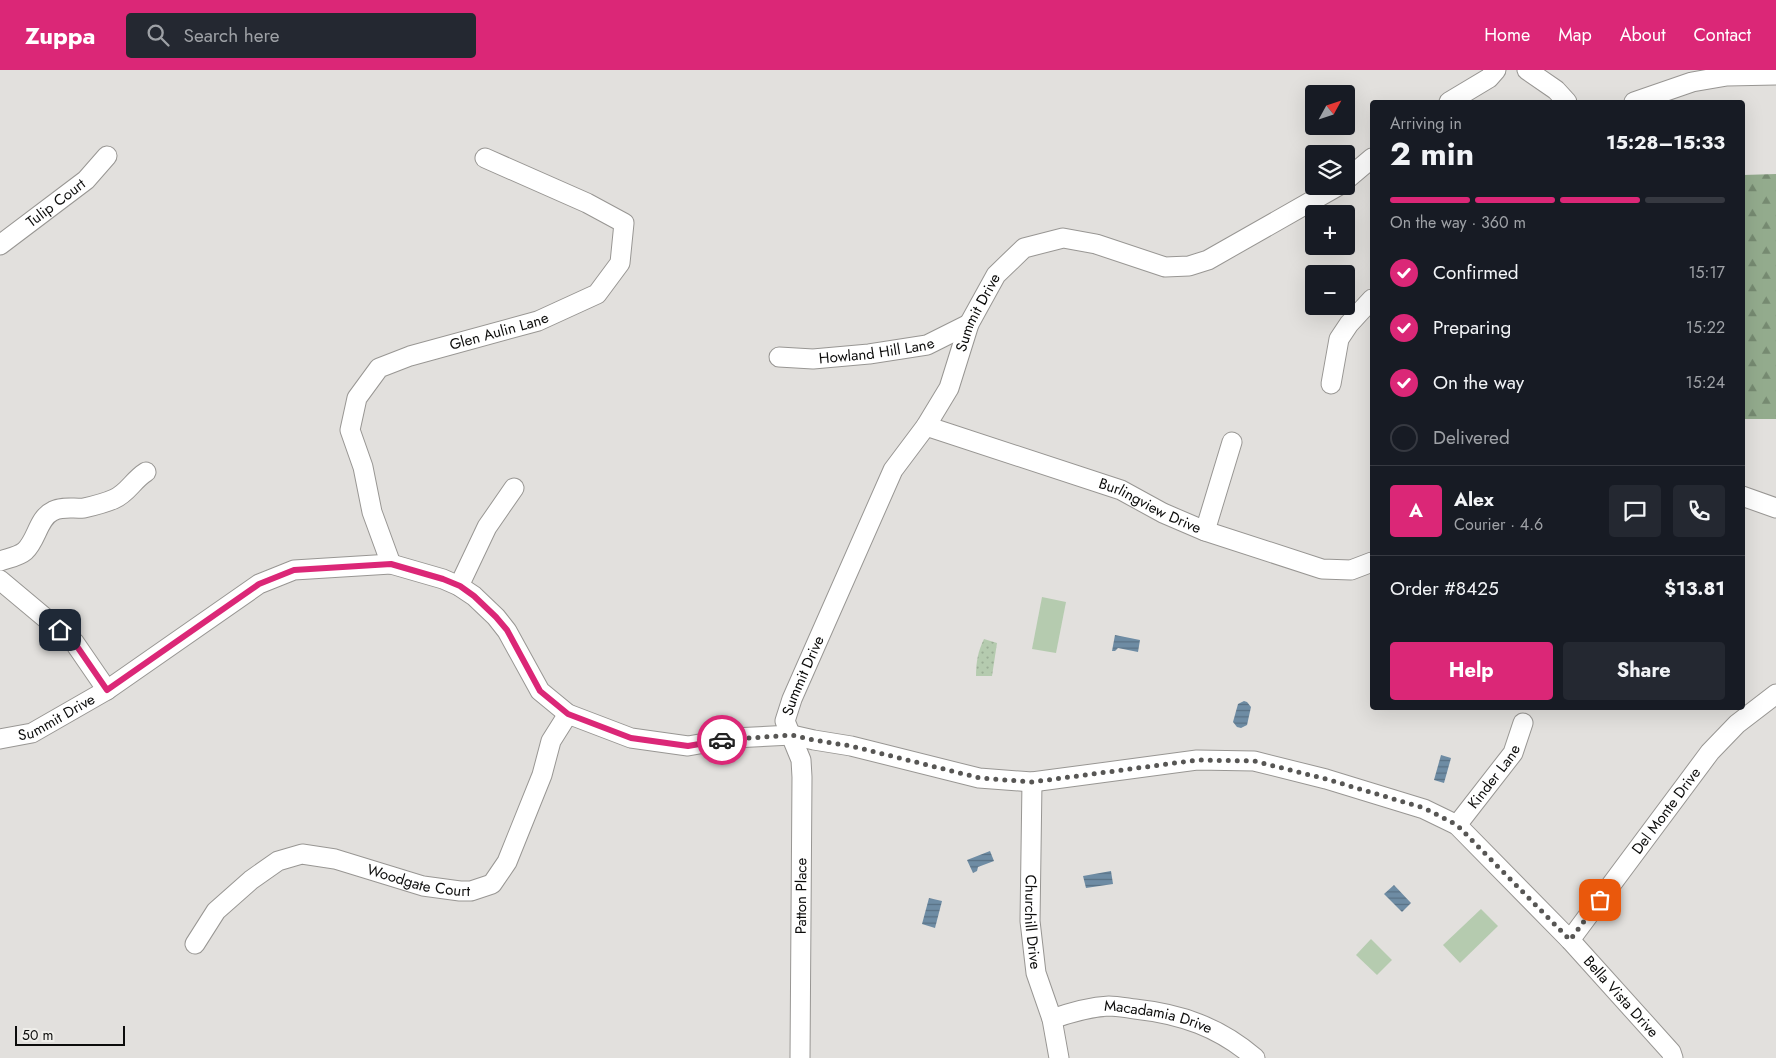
<!DOCTYPE html>
<meta charset="utf-8">
<style>
:root{--surface:#171b24;--page:#242831;--text:#f1f3f6;--muted:#9ea1a6;--line:#363941;--accent:#db2777}
body{margin:0;font-family:Jost,sans-serif;background:var(--page);color:var(--text);height:100vh;display:flex;flex-direction:column;font-size:19px;white-space:nowrap}
*{box-sizing:border-box;margin:0}
p{font-size:16px;color:var(--muted)}
.icon{flex:none;width:28px;height:28px;fill:none;stroke:currentColor;stroke-width:2;stroke-linecap:round;stroke-linejoin:round}
.map{position:relative;flex:1;overflow:hidden}
.details{position:absolute;left:1370px;top:30px;width:375px;height:610px;display:flex;flex-direction:column;background:var(--surface);border-radius:5px;box-shadow:0 5px 20px #0002}
.details>*{flex:none}
.needle{width:32px;rotate:50deg}
.fabs{position:absolute;left:1305px;top:15px;display:grid;gap:10px}
.fabs a{display:grid;place-items:center;width:50px;height:50px;border-radius:5px;background:var(--surface);box-shadow:0 5px 20px #0002;font-size:25px}
.scale{position:absolute;left:15px;bottom:12px;width:110px;box-sizing:border-box;padding-left:5px;border:2px solid #0c0c0b;border-top:0;font-size:14px;line-height:18px;white-space:nowrap;color:#0c0c0b;-webkit-text-stroke:4px #efeeea;paint-order:stroke}
.pin{position:absolute;display:grid;place-items:center;width:42px;height:42px;color:#fff;margin:-21px;border-radius:10px;box-shadow:0 2px 8px #0006}
.courier{position:absolute;display:grid;place-items:center;width:50px;height:50px;margin:-25px;border:4px solid #db2777;border-radius:50%;background:#fff;color:#222;box-shadow:0 1px 6px #0007}
.head em{font-style:normal;font-weight:700}
.head div{display:flex;flex-direction:column-reverse}
.head{display:flex;align-items:center;justify-content:space-between;height:85px;padding:0 20px}
h1{font-size:32px;font-weight:700;line-height:38px}
.bar{display:grid;grid-template-columns:repeat(4,1fr);gap:8px 5px;align-content:center;height:60px;padding:0 20px}
.bar i{height:6px;border-radius:4px;background:var(--line)}
.bar .active{background:var(--accent)}
.bar p{grid-column:span 4}
.line{display:flex;align-items:center;gap:12px;padding:0 20px;border-top:1px solid var(--line)}
.line div{flex:1}
.round{display:grid;place-items:center;flex:none;width:52px;height:52px;border-radius:5px;background:var(--page)}
ol{padding:0 20px;list-style:none}
li{display:flex;align-items:center;gap:15px;height:55px}
li p{margin-inline-start:auto}
li .icon{padding:5px;border-radius:50%;background:var(--accent);color:#fff;stroke-width:4}
li:last-child{color:var(--muted)}
li i{width:28px;height:28px;border:2px solid var(--line);border-radius:50%}
.cta{display:flex;gap:10px;margin-top:auto;padding:10px 20px}
.cta a{flex:1;height:58px;border-radius:5px;background:var(--accent);color:#fff;font-size:20px;font-weight:700;line-height:58px;text-align:center}
.cta a+a{background:var(--page);color:var(--text)}
header{display:flex;align-items:center;gap:30px;box-sizing:border-box;height:70px;padding:0 25px;background:var(--accent);color:#fff}
header strong{font-size:24px}
nav{display:flex;gap:28px;margin-inline-start:auto;font-size:18px}
.search{width:350px;height:45px;background:var(--page);display:flex;align-items:center;gap:12px;box-sizing:border-box;padding:0 18px;border-radius:5px;color:var(--muted);font-size:19px}
.map>svg:first-child{display:block}
.grass{fill:#b5cbaf}
.forest{fill:url(#forest-firs)}
.park{fill:url(#park-dots)}
.water{fill:url(#water-rules)}
.lines{fill:none;stroke-linecap:round;stroke-linejoin:round}
.minor-casing{stroke:#989693;stroke-width:21}
.minor{stroke:#fff;stroke-width:19}
.done{stroke:#575654;stroke-width:5;stroke-dasharray:0 9}
.route{stroke:#db2777;stroke-width:6}
.labels{text-anchor:middle;dominant-baseline:central;stroke-width:4.5;stroke-linejoin:round;paint-order:stroke}
.street-label{font-size:15px;fill:#0c0c0b;stroke:#efeeea}
</style>
<header>
<strong>Zuppa</strong>
<div class="search"><svg class="icon" aria-label="search" viewBox="0 0 24 24"><circle cx="10" cy="10" r="6"/><path d="M15 15l6 6"/></svg>Search here</div>
<nav><a>Home</a><a>Map</a><a>About</a><a>Contact</a></nav>
</header>
<div class="map">
<svg width="1776" height="988" viewBox="0 0 1776 988">
<defs>
<pattern id="forest-firs" width="22" height="20" patternUnits="userSpaceOnUse" patternTransform="scale(1.25)"><rect width="22" height="20" fill="#93ab8d"/><path d="M5 1l3.5 6h-7zM16 11l3.5 6h-7z" fill="#768a71"/></pattern>
<pattern id="park-dots" width="8" height="8" patternUnits="userSpaceOnUse" patternTransform="scale(1.25)"><rect width="8" height="8" fill="#b5cbaf"/><path d="M2 2h.1M6 6h.1" fill="none" stroke="#9aad95" stroke-width="1.8" stroke-linecap="round"/></pattern>
<pattern id="water-rules" width="6" height="5" patternUnits="userSpaceOnUse" patternTransform="scale(1.25)"><rect width="6" height="5" fill="#6e8ca4"/><path d="M0 2.5h6" fill="none" stroke="#597184"/></pattern>
</defs>
<rect width="100%" height="100%" fill="#e2e0dd"/>
<g class="grass">
<path d="M1042 527 1066 532 1056 583 1032 579Z"/>
<path d="M1481 839 1498 856 1460 893 1443 875Z"/>
<path d="M1371 869 1392 890 1377 905 1356 885Z"/>
</g>
<path class="forest" d="M1776 104V349H1743V105Z"/>
<path class="park" d="M984 569 997 573 992 606H976C976 592 978 581 984 569Z"/>
<g class="water">
<path d="M1115 565 1140 570 1138 582 1118 578 1115 581H1112Z"/>
<path d="M1244 631 1247 632 1251 637 1247 655 1241 658 1237 657 1233 652 1238 634Z"/>
<path d="M1441 685 1451 688 1444 713 1434 710Z"/>
<path d="M990 781 994 791 978 797 977 801 973 803 967 790Z"/>
<path d="M1111 801 1113 814 1086 818 1083 806Z"/>
<path d="M1394 815 1411 833 1402 842 1384 824Z"/>
<path d="M929 828 942 831 935 858 922 854Z"/>
</g>
<g class="lines">
<defs>
<g id="minor">
<path d="M1527 0 1556 20 1567 32"/>
<path d="M1449 32 1489 8 1496 0"/>
<path d="M1634 32 1692 12 1727 6 1776 5"/>
<path d="M1346 110 1372 88"/>
<path id="s1" d="M0 175 86 110 107 86"/>
<path id="s2" d="M779 287 813 289 869 284 927 275 969 254"/>
<path d="M1331 314 1339 269 1349 254 1372 229"/>
<path id="s3" d="M926 356 1121 420 1163 443 1205 461 1322 499 1351 500 1372 492"/>
<path d="M1742 426 1776 438"/>
<path d="M1205 461 1232 372"/>
<path d="M0 491C8 488 18 487 25 481 37 470 38 448 53 441 63 436 74 439 84 438 93 436 105 433 114 429 128 423 133 410 146 402"/>
<path id="s4" d="M391 494 372 442 363 397 350 360 357 328 379 298 410 286 538 251 597 224 620 193 624 153 587 133 485 88"/>
<path d="M0 510 74 572 107 620"/>
<path d="M459 516 487 457 514 418"/>
<path id="s5" d="M0 669 32 663 107 620 259 514 294 500 391 494 443 509 459 516 474 526 496 547 507 561 540 621 568 644 631 668 688 676 733 668 792 665 814 670 851 676 979 708 1032 712 1197 690 1254 691 1326 709 1424 739 1457 755 1570 870 1671 982 1673 988"/>
<path id="s6" d="M1032 712 1030 851 1036 903 1052 949 1059 988"/>
<path id="s7" d="M1457 755 1513 683 1523 653"/>
<path id="s8" d="M1570 870 1710 682 1737 654 1776 624"/>
<path id="s9" d="M195 874 216 841 251 810 278 791 302 784 335 789 423 816 460 821H471L492 814 507 792 542 705 551 671 568 644"/>
<path id="s10" d="M1052 949C1069 943 1090 937 1109 936 1117 936 1127 938 1135 939 1181 944 1219 957 1255 988"/>
<path id="s11" d="M800 988 802 707 801 690 785 651 792 629 893 400 926 356 949 318 969 254 996 205 1024 178 1063 168 1096 174 1165 197 1189 196 1208 190 1338 116"/>
</g>
</defs>
<use href="#minor" class="minor-casing"/>
<use href="#minor" class="minor"/>
</g>
<g class="lines">
<path class="done" d="M722 670 792 665 814 670 851 676 980 708 1032 712 1198 690 1254 691 1326 709 1424 738 1457 755 1570 870 1600 830"/>
<path class="route" d="M60 560 74 572 107 620 259 514 294 500 391 494 443 509 460 516 474 526 496 547 507 560 540 621 568 644 631 668 688 676 722 670"/>
</g>
<g class="labels">
<g class="street-label">
<text stroke="none"><textPath href="#s1" startOffset="70">Tulip Court</textPath></text>
<text stroke="none"><textPath href="#s11" startOffset="794">Summit Drive</textPath></text>
<text stroke="none"><textPath href="#s4" startOffset="336">Glen Aulin Lane</textPath></text>
<text stroke="none"><textPath href="#s2" startOffset="98">Howland Hill Lane</textPath></text>
<text stroke="none"><textPath href="#s3" startOffset="238">Burlingview Drive</textPath></text>
<text stroke="none"><textPath href="#s11" startOffset="389">Summit Drive</textPath></text>
<text stroke="none"><textPath href="#s5" startOffset="61">Summit Drive</textPath></text>
<text stroke="none"><textPath href="#s7" startOffset="61">Kinder Lane</textPath></text>
<text stroke="none"><textPath href="#s8" startOffset="161">Del Monte Drive</textPath></text>
<text stroke="none"><textPath href="#s9" startOffset="264">Woodgate Court</textPath></text>
<text stroke="none"><textPath href="#s11" startOffset="162">Patton Place</textPath></text>
<text stroke="none"><textPath href="#s6" startOffset="140">Churchill Drive</textPath></text>
<text stroke="none"><textPath href="#s5" startOffset="1831">Bella Vista Drive</textPath></text>
<text stroke="none"><textPath href="#s10" startOffset="109">Macadamia Drive</textPath></text>
</g>
</g>
</svg>
<div class="fabs">
<a><svg class="needle" viewBox="-14 -14 28 28"><path d="M0-13l5 13h-10z" fill="#e53935"/><path d="M0 13l5-13h-10z" fill="#9ea1a6"/></svg></a>
<a><svg class="icon" aria-label="layers" viewBox="0 0 24 24"><path d="M12 4l9 5-9 5-9-5zM3 14l9 5 9-5"/></svg></a>
<a>+</a>
<a>−</a>
</div>
<div class="scale">50 m</div>
<div class="pin" style="left:1600px;top:830px;background:#ea580c"><svg class="icon" aria-label="bag" viewBox="0 0 24 24"><path d="M5 8h14l-1 12H6zM9 8a3 3 0 0 1 6 0"/></svg></div>
<div class="pin" style="left:60px;top:560px;background:#1f2937"><svg class="icon" aria-label="home" viewBox="0 0 24 24"><path d="M3 11l9-7 9 7M6 9v11h12V9"/></svg></div>
<div class="courier" style="left:722px;top:670px"><svg class="icon" aria-label="car" viewBox="0 0 24 24"><path d="M5 17H2v-5l4-1 3-4h7l3 4 3 1v5h-3M9 17h6M6 11h13"/><circle cx="7" cy="17" r="2"/><circle cx="17" cy="17" r="2"/></svg></div>
<section class="details">
<div class="head"><div><h1>2 min</h1><p>Arriving in</p></div><em>15:28–15:33</em></div>
<div class="bar"><i class="active"></i><i class="active"></i><i class="active"></i><i></i><p>On the way · 360 m</p></div>
<ol>
<li><svg class="icon" aria-label="check" viewBox="0 0 24 24"><path d="M5 12l5 5 9-10"/></svg>Confirmed<p>15:17</p></li>
<li><svg class="icon" aria-label="check" viewBox="0 0 24 24"><path d="M5 12l5 5 9-10"/></svg>Preparing<p>15:22</p></li>
<li><svg class="icon" aria-label="check" viewBox="0 0 24 24"><path d="M5 12l5 5 9-10"/></svg>On the way<p>15:24</p></li>
<li><i></i>Delivered</li>
</ol>
<div class="line" style="height:90px"><b class="round" style="background:var(--accent);color:#fff">A</b><div><b>Alex</b><p>Courier · 4.6</p></div><a class="round"><svg class="icon" aria-label="chat" viewBox="0 0 24 24"><path d="M4 5h16v11H9l-5 4z"/></svg></a><a class="round"><svg class="icon" aria-label="phone" viewBox="0 0 24 24"><path d="M5 4h4l2 5-3 2q2 4 5 5l2-3 5 2v4C11 20 4 13 5 4z"/></svg></a></div>
<div class="line" style="height:65px"><div>Order #8425</div><b>$13.81</b></div>
<div class="cta"><a>Help</a><a>Share</a></div>
</section>
</div>
